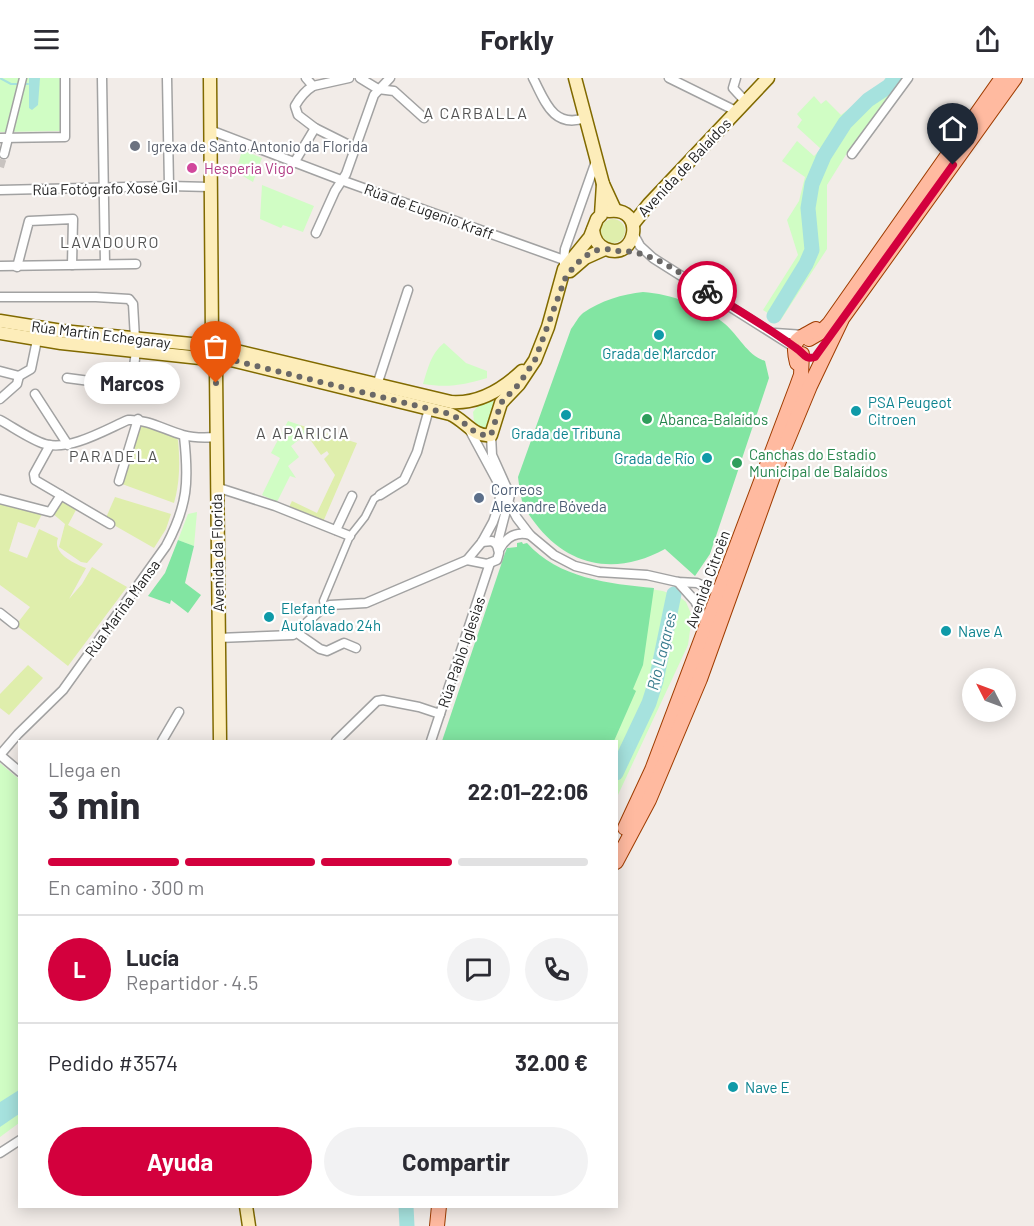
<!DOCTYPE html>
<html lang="es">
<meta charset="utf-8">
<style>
:root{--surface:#fff;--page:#f2f2f3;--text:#2b2b33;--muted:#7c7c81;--line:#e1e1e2;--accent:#d3003d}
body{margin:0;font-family:Barlow,sans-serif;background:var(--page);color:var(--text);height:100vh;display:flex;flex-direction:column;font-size:22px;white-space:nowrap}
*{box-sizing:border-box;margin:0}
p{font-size:20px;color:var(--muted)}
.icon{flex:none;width:33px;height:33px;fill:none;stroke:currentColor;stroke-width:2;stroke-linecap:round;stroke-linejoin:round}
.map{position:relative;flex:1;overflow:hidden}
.panel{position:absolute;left:18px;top:662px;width:600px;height:468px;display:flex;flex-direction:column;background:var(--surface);border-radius:0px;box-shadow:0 3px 15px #0003}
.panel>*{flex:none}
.needle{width:39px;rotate:312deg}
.fabs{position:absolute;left:962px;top:590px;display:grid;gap:12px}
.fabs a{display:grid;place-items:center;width:54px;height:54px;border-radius:50%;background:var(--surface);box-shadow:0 3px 15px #0003;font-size:30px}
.pin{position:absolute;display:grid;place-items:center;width:51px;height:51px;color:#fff;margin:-62px -26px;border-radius:50% 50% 50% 0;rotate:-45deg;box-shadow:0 0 6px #0007}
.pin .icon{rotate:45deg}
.courier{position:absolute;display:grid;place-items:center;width:60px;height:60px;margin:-30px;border:4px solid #d3003d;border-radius:50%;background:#fff;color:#222;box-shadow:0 2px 8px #0007}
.bubble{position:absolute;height:42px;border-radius:21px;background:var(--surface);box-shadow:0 3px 15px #0003;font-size:20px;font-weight:700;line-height:42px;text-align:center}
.headline em{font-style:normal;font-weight:700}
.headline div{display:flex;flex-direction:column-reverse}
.headline{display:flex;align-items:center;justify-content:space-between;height:102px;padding:0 30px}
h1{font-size:39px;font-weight:700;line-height:45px}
.bar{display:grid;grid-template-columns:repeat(4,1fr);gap:9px 6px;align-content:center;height:72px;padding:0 30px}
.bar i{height:8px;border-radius:4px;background:var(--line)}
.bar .active{background:var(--accent)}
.bar p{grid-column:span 4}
.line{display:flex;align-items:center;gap:15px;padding:0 30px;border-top:2px solid var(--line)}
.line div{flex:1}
.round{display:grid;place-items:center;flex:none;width:63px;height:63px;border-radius:32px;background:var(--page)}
.action{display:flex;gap:12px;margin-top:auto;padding:12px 30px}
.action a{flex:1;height:69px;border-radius:36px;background:var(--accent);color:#fff;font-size:24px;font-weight:700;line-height:69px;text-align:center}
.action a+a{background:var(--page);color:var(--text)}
header{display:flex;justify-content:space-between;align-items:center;height:78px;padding:0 30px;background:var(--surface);font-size:27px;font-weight:700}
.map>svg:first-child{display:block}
.grass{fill:#dfeeac}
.park{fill:#d0fdc4}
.pitch{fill:#82e5a2}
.water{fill:#a6e2de}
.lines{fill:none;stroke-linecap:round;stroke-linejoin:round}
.stream{stroke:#a6e2de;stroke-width:2}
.river{stroke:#a6e2de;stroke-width:15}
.minor-tunnel{stroke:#c8c3c0;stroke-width:8;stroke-dasharray:8 4;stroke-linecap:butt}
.pedestrian-casing{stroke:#a2a2a2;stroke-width:9}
.minor-casing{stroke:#a2a2a2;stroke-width:11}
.secondary-casing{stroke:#816a00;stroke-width:15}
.primary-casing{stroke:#9f3c00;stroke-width:16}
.pedestrian{stroke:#fff;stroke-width:6}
.minor{stroke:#fff;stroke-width:8}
.secondary{stroke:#fdedba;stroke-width:12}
.primary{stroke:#ffbaa0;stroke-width:14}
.done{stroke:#6a6867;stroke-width:6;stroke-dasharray:0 10.8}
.route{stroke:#d3003d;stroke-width:8}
.worship-dot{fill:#6b7280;stroke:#fff;stroke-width:2}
.hotel-dot{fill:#d1479c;stroke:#fff;stroke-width:2}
.culture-dot{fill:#0f9aa8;stroke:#fff;stroke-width:2}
.leisure-dot{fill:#2e9e5b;stroke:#fff;stroke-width:2}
.service-dot{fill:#5c6f8a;stroke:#fff;stroke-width:2}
.labels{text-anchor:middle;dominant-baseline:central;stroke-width:4.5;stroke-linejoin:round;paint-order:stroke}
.worship-label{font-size:15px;fill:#5b616d;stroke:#fff;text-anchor:start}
.street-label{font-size:15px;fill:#212121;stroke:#fff}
.hotel-label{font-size:15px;fill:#b23c85;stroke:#fff;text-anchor:start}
.culture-label{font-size:15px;fill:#0d838f;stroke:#fff;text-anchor:start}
.leisure-label{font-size:15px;fill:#27864d;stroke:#fff;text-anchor:start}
.service-label{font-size:15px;fill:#4e5e75;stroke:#fff;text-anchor:start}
.neighbourhood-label{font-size:16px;letter-spacing:1.5px;fill:#545454;stroke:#fff}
.water-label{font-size:16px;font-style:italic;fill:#397c8e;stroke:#fff}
</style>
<header><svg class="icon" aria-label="menu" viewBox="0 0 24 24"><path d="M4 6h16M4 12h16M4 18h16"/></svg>Forkly<svg class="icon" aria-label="share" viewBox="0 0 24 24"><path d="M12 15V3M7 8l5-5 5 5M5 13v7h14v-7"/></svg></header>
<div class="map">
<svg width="1034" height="1148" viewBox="0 0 1034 1148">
<rect width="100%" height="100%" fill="#f2ece8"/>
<g class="grass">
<circle cx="613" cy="153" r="12"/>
<path d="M141 347 175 358 178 362C180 383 180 404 174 425L122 406Z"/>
<path d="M300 347 357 365 323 444 289 429 292 423 317 435 335 397 324 381 329 376 327 373 321 377Z"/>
<path d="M115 419 171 436 166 451 154 470 105 442Z"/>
<path d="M61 421 77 430 68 447 103 466 87 485 81 484 59 469 65 446 52 435Z"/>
<path d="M0 422 43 434 35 450 18 444 9 473 27 480 39 451 58 460C52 475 73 485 86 490L69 521 82 506 92 489 127 509 68 588 16 547 30 529 0 507Z"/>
<path d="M28 587 43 600 9 637 0 630V616Z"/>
</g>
<g class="park">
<path d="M0 0H60L61 53 0 54Z"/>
<path d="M887 0H902L890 15 873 45 878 49 861 71 852 67 827 107V171L780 243 763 232 798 177 787 142 799 123 805 99 782 83 797 63 814 78 821 71 797 49 802 42 797 36 814 18 821 26 826 22 841 37 881 7Z"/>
<path d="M242 72 262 80 253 104 236 94Z"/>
<path d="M262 107 314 128 303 154 283 147 281 150 260 141Z"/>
<path d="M444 265 466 285 487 293V300C464 307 448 310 423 306 428 290 431 275 444 265Z"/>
<path d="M489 322 495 324 488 352H482L474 343 473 334 477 329Z"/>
<path d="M288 343 300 347 306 356 291 368 299 379 288 388 296 400 290 398 277 424 262 417 280 380 271 375Z"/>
<path d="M197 434 194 468 178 462 188 436Z"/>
<path d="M636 509 663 513 681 520 686 524 692 538 688 567 617 719 616 663H584Z"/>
<path d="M0 685 20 702 19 1045 0 1059Z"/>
</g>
<g class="pitch">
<path d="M643 214C671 216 702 227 725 246 739 258 747 277 765 283L769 300 710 476 695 498 665 471C620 496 573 491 539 450 532 441 525 433 522 423 520 415 519 407 518 399L571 251C575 246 578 239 583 235 600 223 623 216 643 214Z"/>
<path d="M178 462 194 468 185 505 201 517 188 535 171 522 170 526 148 518 165 495Z"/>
<path d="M522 464 523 466 527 465C558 500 609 506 654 510L643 587 633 611 636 613 614 663H442L505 475 507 470 517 469V465Z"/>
</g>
<g class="water">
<path d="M29 0H40L38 27 32 32 29 30Z"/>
<path d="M19 1012V1036L0 1049V1024Z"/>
</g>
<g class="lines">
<path class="stream" d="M0 0 11 6H28"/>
<g class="river">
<path d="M774 238 806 186 812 172 808 130 812 106 824 78 845 45 868 22 889 8 895 0"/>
<path d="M616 695 649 625 656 603 674 516"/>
<path d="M406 1128 407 1148"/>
</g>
<path class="minor-tunnel" d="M0 89 4 76"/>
<defs>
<g id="pedestrian">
<path d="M8 60 23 0"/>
<path d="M324 529 323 523 350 458 365 439 374 421 380 417"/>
</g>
<g id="minor">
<path d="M102 0 105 186"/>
<path d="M167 0 169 108"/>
<path d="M306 0 313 8 349 0"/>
<path d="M360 0 378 11 394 13 424 40"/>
<path d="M533 0C545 23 553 51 585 40"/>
<path d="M669 0 736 33"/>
<path d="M736 0 733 10 745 23"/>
<path d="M313 8C305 13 300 19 295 28L298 37 315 50 349 67"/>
<path d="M210 52 341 102 564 182 572 180"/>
<path d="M0 60 65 59V0"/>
<path d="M4 76 8 60"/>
<path d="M852 76 908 0"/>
<path d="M294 85 315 50"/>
<path d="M0 112 169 108 210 109"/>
<path d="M316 155 335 113 346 96 374 17 390 0"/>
<path d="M634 157 640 168 653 180 797 271"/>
<path d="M564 185 565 171 596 83"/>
<path d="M0 188 136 186"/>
<path d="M17 189 29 143 73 141 72 187"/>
<path d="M0 219H96L129 221 133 226 135 261"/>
<path d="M775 255 804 257"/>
<path d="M0 293 19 298 31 291 37 262"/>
<path d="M67 300 128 308 132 304 136 273"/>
<path d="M377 307 408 212"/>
<path d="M35 316 68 367"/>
<path d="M0 321 17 306 19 298"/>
<path d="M0 342C13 349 31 362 45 366 70 373 105 352 128 342 147 341 165 352 183 357 194 360 204 360 216 359"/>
<path d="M469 351 517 440 530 457 554 477 575 488 599 494 647 497 678 504 697 505 708 510 723 512"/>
<path d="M491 357 492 377 510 417 497 467"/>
<path d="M50 367 34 396 35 402 110 446"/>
<path d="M119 403 138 341"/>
<path d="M216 409 275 428 350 458"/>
<path d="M380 417 404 402 417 374 429 331"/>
<path d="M0 421 50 434 61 417"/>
<path d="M336 452 352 418"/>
<path d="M499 472C506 459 516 453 530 457"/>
<path d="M467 482 487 486 497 482 499 475 497 467 492 463 482 464"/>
<path d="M678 504 695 523 707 547"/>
<path d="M0 535 14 546"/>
<path d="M297 555 320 571 327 573 344 565 356 570"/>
<path d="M218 560 293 557 324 529 330 527 366 525 467 482 482 464 493 444 499 427 501 409"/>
<path d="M162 663 179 634"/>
<path d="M336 663 377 623 383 622 419 629 440 636"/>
<path d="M431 663 490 485"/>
<path d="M0 677 18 656 63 612 166 468C188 427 189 403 184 358"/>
<path d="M0 677 20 694"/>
<path d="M0 1075 20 1062"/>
</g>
<g id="secondary">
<path d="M210 0 212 262"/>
<path d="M575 0 603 106 615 132"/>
<path d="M633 146 649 126 768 0"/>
<path d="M593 152C594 161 598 168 606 171 636 184 647 128 609 133"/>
<path d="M570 193 585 180 605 171"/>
<path d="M0 243 62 253 201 267"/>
<path d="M0 255 61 265 200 280"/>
<path d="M224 270 451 324C479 326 503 311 522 293"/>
<path d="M223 280 450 336C465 342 474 360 491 357L501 325 519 306 535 282 548 249 564 191 590 159 597 141 601 137 603 106"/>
<path d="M214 287 216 293 220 663"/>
<path d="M246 1128 249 1148"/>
</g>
<g id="primary">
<path d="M836 249 1015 0"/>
<path d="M809 261 821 254 829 246 1002 0"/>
<path d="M797 285C791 260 797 262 816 251"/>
<path d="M625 750 652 692 797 308 801 297 802 276"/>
<path d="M616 784 649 722 700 601 776 390 810 308 841 243"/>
<path d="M437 1148 439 1128"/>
</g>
</defs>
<use href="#pedestrian" class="pedestrian-casing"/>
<use href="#minor" class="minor-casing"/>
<use href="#secondary" class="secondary-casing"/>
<use href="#primary" class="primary-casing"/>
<use href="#pedestrian" class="pedestrian"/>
<use href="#minor" class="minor"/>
<use href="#secondary" class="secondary"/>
<use href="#primary" class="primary"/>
</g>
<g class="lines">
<path class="done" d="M216 305 214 287 224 280 450 336C465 342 474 360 491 357L501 325 519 306 535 282 565 201C572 189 590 170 605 171 609 171 611 173 615 173 650 171 678 194 707 213"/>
<path class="route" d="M707 213C737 231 767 249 796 270 804 275 804 282 815 279L953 87"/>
</g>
<circle class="worship-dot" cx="135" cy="68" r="6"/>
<circle class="hotel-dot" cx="192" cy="90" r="6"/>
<g class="culture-dot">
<circle cx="659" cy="257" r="6"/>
<circle cx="856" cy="333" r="6"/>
<circle cx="566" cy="337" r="6"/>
<circle cx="707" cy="380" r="6"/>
<circle cx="269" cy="539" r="6"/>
<circle cx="946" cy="553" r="6"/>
<circle cx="733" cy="1009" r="6"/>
</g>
<g class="leisure-dot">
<circle cx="647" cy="341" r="6"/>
<circle cx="737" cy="385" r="6"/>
</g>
<circle class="service-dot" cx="479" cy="420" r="6"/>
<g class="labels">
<g class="worship-label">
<text x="147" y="68">Igrexa de Santo Antonio da Florida</text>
</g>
<g class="street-label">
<text transform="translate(684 89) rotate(-47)">Avenida de Balaídos</text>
<text transform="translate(105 110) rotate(-1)">Rúa Fotógrafo Xosé Gil</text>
<text transform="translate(429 133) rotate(20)">Rúa de Eugenio Kraff</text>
<text transform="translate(101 256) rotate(7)">Rúa Martín Echegaray</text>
<text transform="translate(217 475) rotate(-91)">Avenida da Florida</text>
<text transform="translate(707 501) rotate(-70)">Avenida Citroën</text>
<text transform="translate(122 530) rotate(-54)">Rúa Mariña Mansa</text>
<text transform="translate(461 574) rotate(-71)">Rúa Pablo Iglesias</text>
</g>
<g class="hotel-label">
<text x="204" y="90">Hesperia Vigo</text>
</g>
<g class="culture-label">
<text x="659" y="275" text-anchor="middle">Grada de Marcdor</text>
<text x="868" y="324">PSA Peugeot<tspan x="868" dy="17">Citroen</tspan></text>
<text x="566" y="355" text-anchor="middle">Grada de Tribuna</text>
<text x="695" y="380" text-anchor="end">Grada de Río</text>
<text x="281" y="530">Elefante<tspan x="281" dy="17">Autolavado 24h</tspan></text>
<text x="958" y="553">Nave A</text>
<text x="745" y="1009">Nave E</text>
</g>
<g class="leisure-label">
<text x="659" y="341">Abanca-Balaídos</text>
<text x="749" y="376">Canchas do Estadio<tspan x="749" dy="17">Municipal de Balaídos</tspan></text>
</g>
<g class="service-label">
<text x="491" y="411">Correos<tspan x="491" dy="17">Alexandre Bóveda</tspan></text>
</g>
<g class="neighbourhood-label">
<text x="476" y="34">A CARBALLA</text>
<text x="110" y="163">LAVADOURO</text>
<text x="303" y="354">A APARICIA</text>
<text x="114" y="377">PARADELA</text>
</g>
<g class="water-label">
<text transform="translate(661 573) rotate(-76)">Río Lagares</text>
</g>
</g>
</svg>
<div class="fabs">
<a><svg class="needle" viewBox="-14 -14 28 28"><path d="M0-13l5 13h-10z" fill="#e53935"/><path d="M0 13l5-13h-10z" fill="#7c7c81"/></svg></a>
</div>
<div class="pin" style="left:216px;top:305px;background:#ea580c"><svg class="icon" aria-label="bag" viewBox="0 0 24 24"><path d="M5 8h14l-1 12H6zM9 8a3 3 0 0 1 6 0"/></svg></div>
<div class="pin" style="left:953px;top:87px;background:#1f2937"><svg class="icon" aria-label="home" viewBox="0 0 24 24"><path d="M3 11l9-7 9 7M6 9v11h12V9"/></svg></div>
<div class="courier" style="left:707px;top:213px"><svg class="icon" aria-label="bike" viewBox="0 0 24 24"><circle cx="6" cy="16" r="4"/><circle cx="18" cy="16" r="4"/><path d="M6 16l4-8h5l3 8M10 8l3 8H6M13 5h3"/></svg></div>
<div class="bubble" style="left:84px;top:284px;width:96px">Marcos</div>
<section class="panel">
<div class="headline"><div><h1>3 min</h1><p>Llega en</p></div><em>22:01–22:06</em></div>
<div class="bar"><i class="active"></i><i class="active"></i><i class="active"></i><i></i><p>En camino · 300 m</p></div>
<div class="line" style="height:108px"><b class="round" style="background:var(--accent);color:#fff">L</b><div><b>Lucía</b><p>Repartidor · 4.5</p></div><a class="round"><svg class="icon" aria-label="chat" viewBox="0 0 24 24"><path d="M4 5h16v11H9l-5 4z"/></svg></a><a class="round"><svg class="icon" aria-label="phone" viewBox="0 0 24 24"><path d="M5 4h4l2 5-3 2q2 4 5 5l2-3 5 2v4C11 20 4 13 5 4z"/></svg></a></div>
<div class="line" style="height:78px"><div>Pedido #3574</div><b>32.00 €</b></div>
<div class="action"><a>Ayuda</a><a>Compartir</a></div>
</section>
</div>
